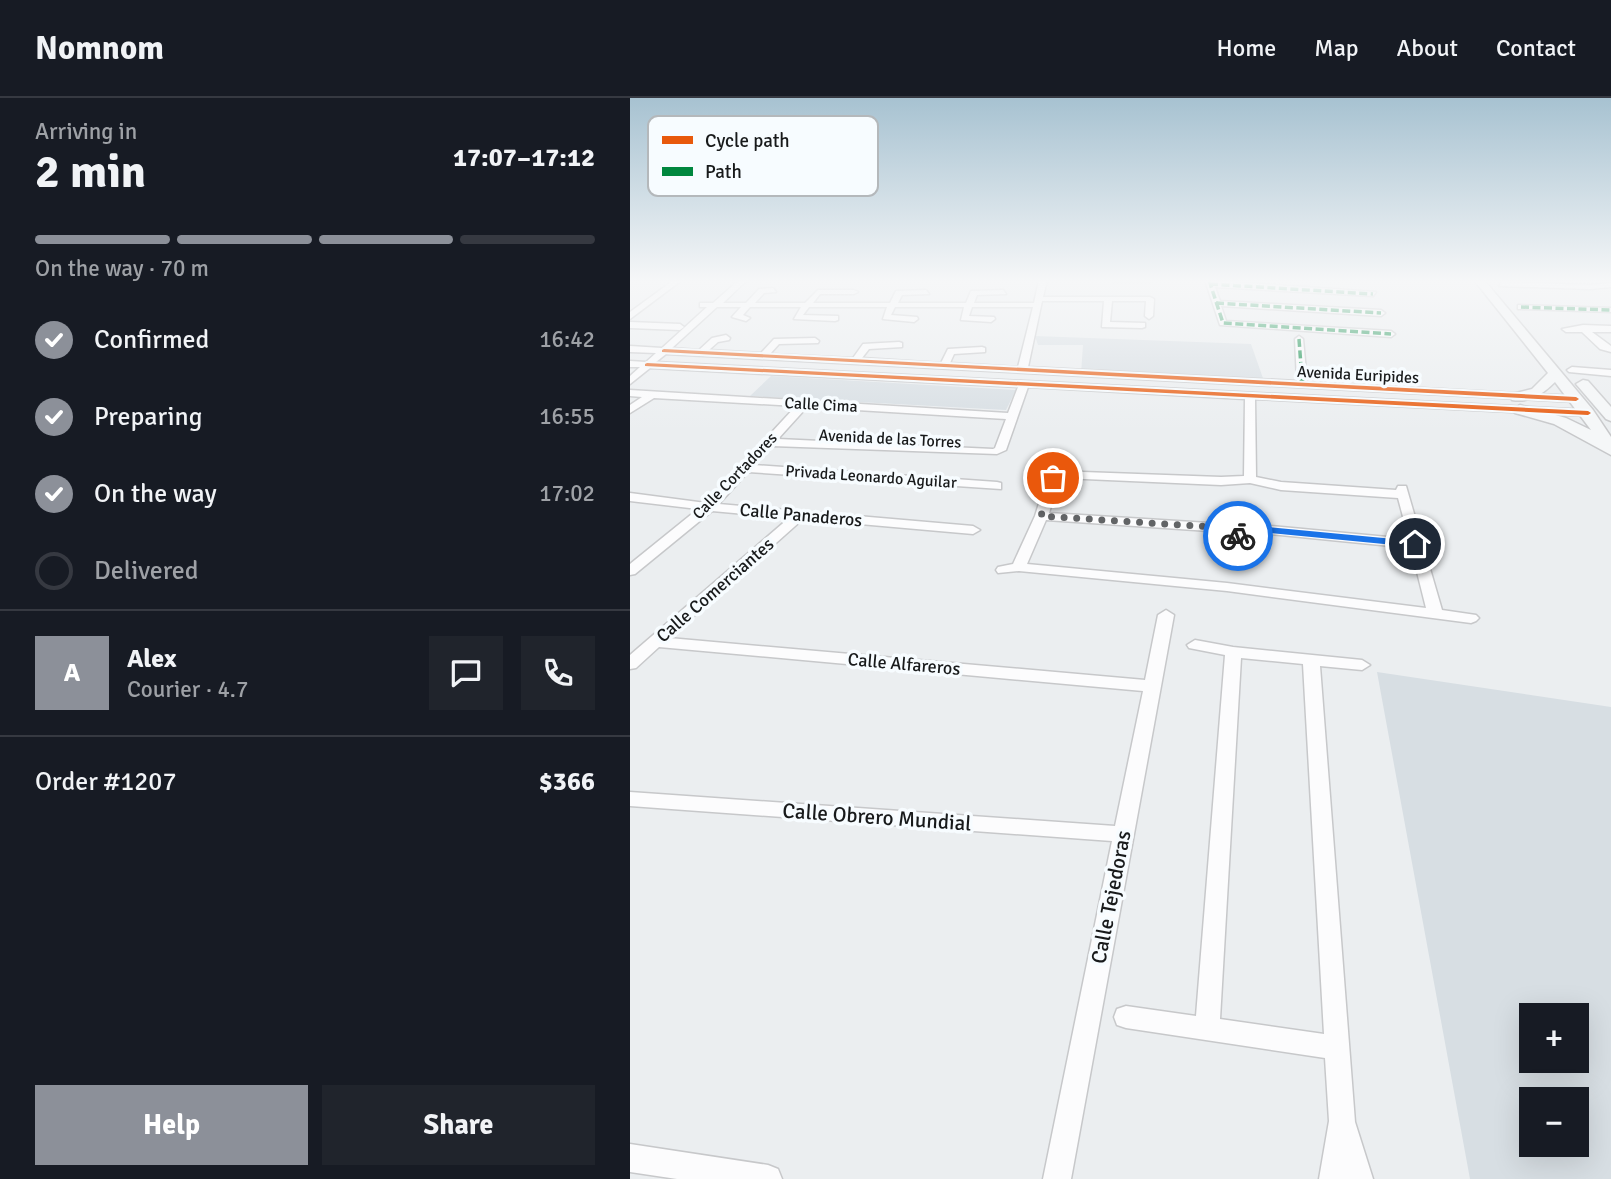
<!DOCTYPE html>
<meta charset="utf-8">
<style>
:root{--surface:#171b24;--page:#20242c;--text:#f1f3f6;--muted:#9ea1a6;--line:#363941;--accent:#8c9099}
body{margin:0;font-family:Signika,sans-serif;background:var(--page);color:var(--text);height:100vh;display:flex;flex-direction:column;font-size:26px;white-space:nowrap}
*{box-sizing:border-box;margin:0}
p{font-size:23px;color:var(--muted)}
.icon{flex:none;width:38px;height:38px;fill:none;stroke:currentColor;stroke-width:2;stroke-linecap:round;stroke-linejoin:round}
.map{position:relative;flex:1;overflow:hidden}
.sheet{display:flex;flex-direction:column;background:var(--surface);width:630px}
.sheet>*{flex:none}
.buttons{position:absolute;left:889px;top:905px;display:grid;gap:14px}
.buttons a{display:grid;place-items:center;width:70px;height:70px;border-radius:0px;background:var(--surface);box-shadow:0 7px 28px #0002;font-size:35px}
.pin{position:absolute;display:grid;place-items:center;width:60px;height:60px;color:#fff;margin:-30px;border:4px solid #fff;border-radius:50%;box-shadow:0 2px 7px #0007}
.courier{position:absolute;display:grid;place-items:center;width:70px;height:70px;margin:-35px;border:5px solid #1a73e8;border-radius:50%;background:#fff;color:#222;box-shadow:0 2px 9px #0007}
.headline em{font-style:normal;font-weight:700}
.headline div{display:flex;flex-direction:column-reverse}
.headline{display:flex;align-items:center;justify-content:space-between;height:119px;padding:0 35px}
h1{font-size:46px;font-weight:700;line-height:52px}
.bar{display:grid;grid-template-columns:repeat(4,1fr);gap:10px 7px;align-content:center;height:84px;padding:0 35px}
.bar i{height:9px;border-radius:5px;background:var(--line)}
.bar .active{background:var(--accent)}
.bar p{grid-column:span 4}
.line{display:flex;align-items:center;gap:18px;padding:0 35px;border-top:2px solid var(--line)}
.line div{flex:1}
.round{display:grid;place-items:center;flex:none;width:74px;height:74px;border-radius:0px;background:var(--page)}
ol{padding:0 35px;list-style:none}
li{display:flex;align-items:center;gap:21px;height:77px}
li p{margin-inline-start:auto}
li .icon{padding:7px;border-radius:50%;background:var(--accent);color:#fff;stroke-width:4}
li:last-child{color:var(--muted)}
li i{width:38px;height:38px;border:4px solid var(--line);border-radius:50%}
.action{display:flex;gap:14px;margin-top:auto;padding:14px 35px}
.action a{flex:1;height:80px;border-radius:0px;background:var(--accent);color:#fff;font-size:28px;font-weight:700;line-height:80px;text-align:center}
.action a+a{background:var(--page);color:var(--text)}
header{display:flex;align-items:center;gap:42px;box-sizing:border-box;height:98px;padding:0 35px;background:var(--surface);border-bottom:2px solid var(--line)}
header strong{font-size:33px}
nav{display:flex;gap:38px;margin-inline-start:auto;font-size:24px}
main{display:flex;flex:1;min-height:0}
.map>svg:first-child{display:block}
.built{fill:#d7dee3;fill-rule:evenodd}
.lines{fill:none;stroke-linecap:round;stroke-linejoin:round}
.street-casing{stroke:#c7c8ca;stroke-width:3}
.secondary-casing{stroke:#c7c8ca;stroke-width:3}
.street{fill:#fcfcfd;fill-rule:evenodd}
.secondary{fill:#f5f7f8;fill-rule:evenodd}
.quiet-far1{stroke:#00873e;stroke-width:3.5;stroke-dasharray:8 3.5;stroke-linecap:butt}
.quiet{stroke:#00873e;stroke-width:5;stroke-dasharray:10 5;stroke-linecap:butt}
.cycleway-casing{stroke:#f7fcff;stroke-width:4}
.cycleway{fill:#e8590c;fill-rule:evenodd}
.route{fill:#1a73e8}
.done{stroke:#626466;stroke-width:7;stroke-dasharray:0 12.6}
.labels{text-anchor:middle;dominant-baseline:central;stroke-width:7;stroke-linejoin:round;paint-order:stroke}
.far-street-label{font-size:16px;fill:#181a1b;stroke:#f7fcff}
.street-label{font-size:18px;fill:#181a1b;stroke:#f7fcff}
.near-street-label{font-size:21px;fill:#181a1b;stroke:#f7fcff}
.key{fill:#f7fcff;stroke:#b4b8bb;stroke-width:2}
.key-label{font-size:19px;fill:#181a1b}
</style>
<header>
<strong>Nomnom</strong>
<nav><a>Home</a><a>Map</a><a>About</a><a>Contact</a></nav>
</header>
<main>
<section class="sheet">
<div class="headline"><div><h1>2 min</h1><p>Arriving in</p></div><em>17:07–17:12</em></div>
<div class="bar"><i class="active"></i><i class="active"></i><i class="active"></i><i></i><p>On the way · 70 m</p></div>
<ol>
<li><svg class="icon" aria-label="check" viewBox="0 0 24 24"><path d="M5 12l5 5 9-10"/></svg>Confirmed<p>16:42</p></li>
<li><svg class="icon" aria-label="check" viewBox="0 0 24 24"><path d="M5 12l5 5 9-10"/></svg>Preparing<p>16:55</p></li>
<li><svg class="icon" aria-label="check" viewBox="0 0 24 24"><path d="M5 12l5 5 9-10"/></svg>On the way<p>17:02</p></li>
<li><i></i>Delivered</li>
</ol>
<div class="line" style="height:126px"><b class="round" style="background:var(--accent);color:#fff">A</b><div><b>Alex</b><p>Courier · 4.7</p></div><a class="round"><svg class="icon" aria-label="chat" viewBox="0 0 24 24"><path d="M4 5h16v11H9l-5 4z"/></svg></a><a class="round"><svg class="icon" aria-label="phone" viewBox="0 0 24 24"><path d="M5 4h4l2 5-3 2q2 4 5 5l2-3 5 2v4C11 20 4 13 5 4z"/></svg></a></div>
<div class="line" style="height:91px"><div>Order #1207</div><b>$366</b></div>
<div class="action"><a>Help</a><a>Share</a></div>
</section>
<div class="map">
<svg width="981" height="1081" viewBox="0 0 981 1081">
<rect width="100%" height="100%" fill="#ebeef0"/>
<g class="built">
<path d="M405 238 621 246 635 286 451 276 453 247H408Z"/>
<path d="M141 278 386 292 376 312 120 298Z"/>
<path d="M747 574 981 609V1081H840ZM947 917V962H901V917ZM947 1001V1046H901V1001Z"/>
</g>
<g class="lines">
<defs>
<g id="street">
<path d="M44 182H52L0 221V214Z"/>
<path d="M109 182H117L93 205H116L129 191 143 190 146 194 134 195 125 205H175L188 192H224L228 194 224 196H190L183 205H260L266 193 296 192 299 196 272 197 268 205H336L341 193 373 192 376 196 347 197 344 205H404L409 182H417L413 199H520L524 201 523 218 519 221 515 218 516 203H482L480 224 515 225V229L512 230 472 229 474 203H412L398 269 667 283 665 241 669 238 673 241 677 284 946 298 951 301 946 304 36 256 26 264 958 312 963 315 958 318 625 301 626 379 651 384 766 392 768 388H776L812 512 846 517 849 520 846 523 841 525 597 493 389 473 368 475 366 472 368 469 383 466 405 418 417 380 425 373 591 379 614 378 615 301 398 289 376 352 367 356 142 348 124 367 367 384 371 385V391L118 374 89 406 343 428 350 432 343 436 173 421 39 540 515 582 528 517 536 512 544 517 441 1081H413L482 743 0 708V694L485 728 513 593 29 549 6 570 0 571V557L159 420 82 413 5 476 0 477V466L68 411 0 403V395L76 405 166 308 24 300 0 315V307L12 299 0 298V292L378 315 388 289 20 270 0 286V278L10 269H0V263L16 264 26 255 0 254V248L32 250 77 209H70V205H83ZM87 209H111L102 219 116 223 120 220 113 217 120 209H171L164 221 205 223 208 222V218L173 217 179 209H257L253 221 284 224 288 221 287 219 261 217 265 209H334L331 222 361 224 365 221 364 219 339 218 342 209H403L388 269 320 265 324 256 355 254V250L352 249 318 251 311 265 232 260 239 251 272 249V245L269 244 233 246 223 260 140 256 149 246 188 245 189 243 185 240 144 241 131 255 79 252 88 244 99 242 100 240 96 237 82 240 69 252 42 250ZM177 309 376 321 365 350 363 351 148 341ZM432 380 591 387 620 385 651 392 768 400 779 441 641 428C629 417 615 417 599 420L595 426 419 415 429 382ZM416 422 594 434C606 444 628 448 640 436L781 450 796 510 597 485 397 466ZM608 426H621L630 432 627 435H613L605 430Z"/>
<path d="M480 182H523L519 184H484Z"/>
<path d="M575 182 746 194 743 198 585 189 590 203 751 212 755 215 751 218 591 208 596 223 761 233 765 236 761 239 590 227Z"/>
<path d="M872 184 960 187 981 185V189L960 191 869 188Z"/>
<path d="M888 207 981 210V214L891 211H888Z"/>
<path d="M0 224 50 226 54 229 50 232 0 230Z"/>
<path d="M953 227 981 228V234H962L981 248V254L970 251 952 234H936L932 231Z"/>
<path d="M942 269 981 272V278L939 274 937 272Z"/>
<path d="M565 542 603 549 732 562 740 567 732 572 690 568 725 1024 743 1081H689L699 1023 695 960 496 930 487 927 484 919 487 911 496 908 566 918 595 557 559 550 557 547ZM611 560 673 566 694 936 590 921Z"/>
<path d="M0 1046 138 1067 148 1071 152 1081H47L0 1074Z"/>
</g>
<g id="secondary">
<path d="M844 182H854L963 312 981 339V357L924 326 885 315 882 312 890 307 936 320 961 332 925 284C913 296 900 305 882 302L880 299 882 296 902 291 918 275Z"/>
<path d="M953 282 958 283 981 309V323L976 321 946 286Z"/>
</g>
</defs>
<use href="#street" class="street-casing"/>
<use href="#secondary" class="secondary-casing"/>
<use href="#street" class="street"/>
<use href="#secondary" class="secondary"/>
<g class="quiet-far1">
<path d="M484 182H519"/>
<path d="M579 182 593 225 761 236"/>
<path d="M580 186 743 196"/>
<path d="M586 205 751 215"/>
<path d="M891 209 981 212"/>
<path d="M669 241 672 282"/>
</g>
<path class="quiet" d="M672 280V288"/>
<defs>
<g id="cycleway">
<path d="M34 251 946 299 949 301 946 303 32 254V252Z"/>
<path d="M17 265 958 313 961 315 958 317 15 268V266Z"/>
</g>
</defs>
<use href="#cycleway" class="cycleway-casing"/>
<use href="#cycleway" class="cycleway"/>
</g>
<linearGradient id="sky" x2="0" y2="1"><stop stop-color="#a7c2d1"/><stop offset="0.55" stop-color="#f6f7f8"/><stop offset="1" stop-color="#f6f7f8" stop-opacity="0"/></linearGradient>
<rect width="981" height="333" fill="url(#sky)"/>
<path class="route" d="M637 429 785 443 790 446 785 449 639 435C631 445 614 445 604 438L608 435 628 436Z"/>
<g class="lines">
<path class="done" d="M423 380 411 418 598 430 608 438"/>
</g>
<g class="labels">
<g class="far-street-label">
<text transform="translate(728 277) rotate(3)">Avenida Euripides</text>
<text transform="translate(191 307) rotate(3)">Calle Cima</text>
<text transform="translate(260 341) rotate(3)">Avenida de las Torres</text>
<text transform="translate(105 378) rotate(-46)">Calle Cortadores</text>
<text transform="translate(241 379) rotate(4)">Privada Leonardo Aguilar</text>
</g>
<g class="street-label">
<text transform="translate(171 417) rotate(5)">Calle Panaderos</text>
<text transform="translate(85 492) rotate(-41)">Calle Comerciantes</text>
<text transform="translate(274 566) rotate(5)">Calle Alfareros</text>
</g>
<g class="near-street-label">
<text transform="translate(247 719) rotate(4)">Calle Obrero Mundial</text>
<text transform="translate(481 799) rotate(-79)">Calle Tejedoras</text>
</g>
</g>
<rect x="18" y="18" width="230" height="80" rx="10" class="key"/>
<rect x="32" y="38" width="31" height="8" fill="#e8590c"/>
<rect x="32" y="69" width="31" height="9" fill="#00873e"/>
<g class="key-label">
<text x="75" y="49">Cycle path</text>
<text x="75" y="80">Path</text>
</g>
</svg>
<div class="buttons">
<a>+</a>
<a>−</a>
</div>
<div class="pin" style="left:423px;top:380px;background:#ea580c"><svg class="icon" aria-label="bag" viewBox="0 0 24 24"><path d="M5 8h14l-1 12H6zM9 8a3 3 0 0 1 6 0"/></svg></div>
<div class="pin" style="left:785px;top:446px;background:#1f2937"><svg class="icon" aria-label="home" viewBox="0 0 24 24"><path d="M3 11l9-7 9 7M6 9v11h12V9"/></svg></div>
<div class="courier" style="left:608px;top:438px"><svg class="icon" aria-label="bike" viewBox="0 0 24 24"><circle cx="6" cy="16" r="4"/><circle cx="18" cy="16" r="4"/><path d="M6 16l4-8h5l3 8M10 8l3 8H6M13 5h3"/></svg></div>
</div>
</main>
